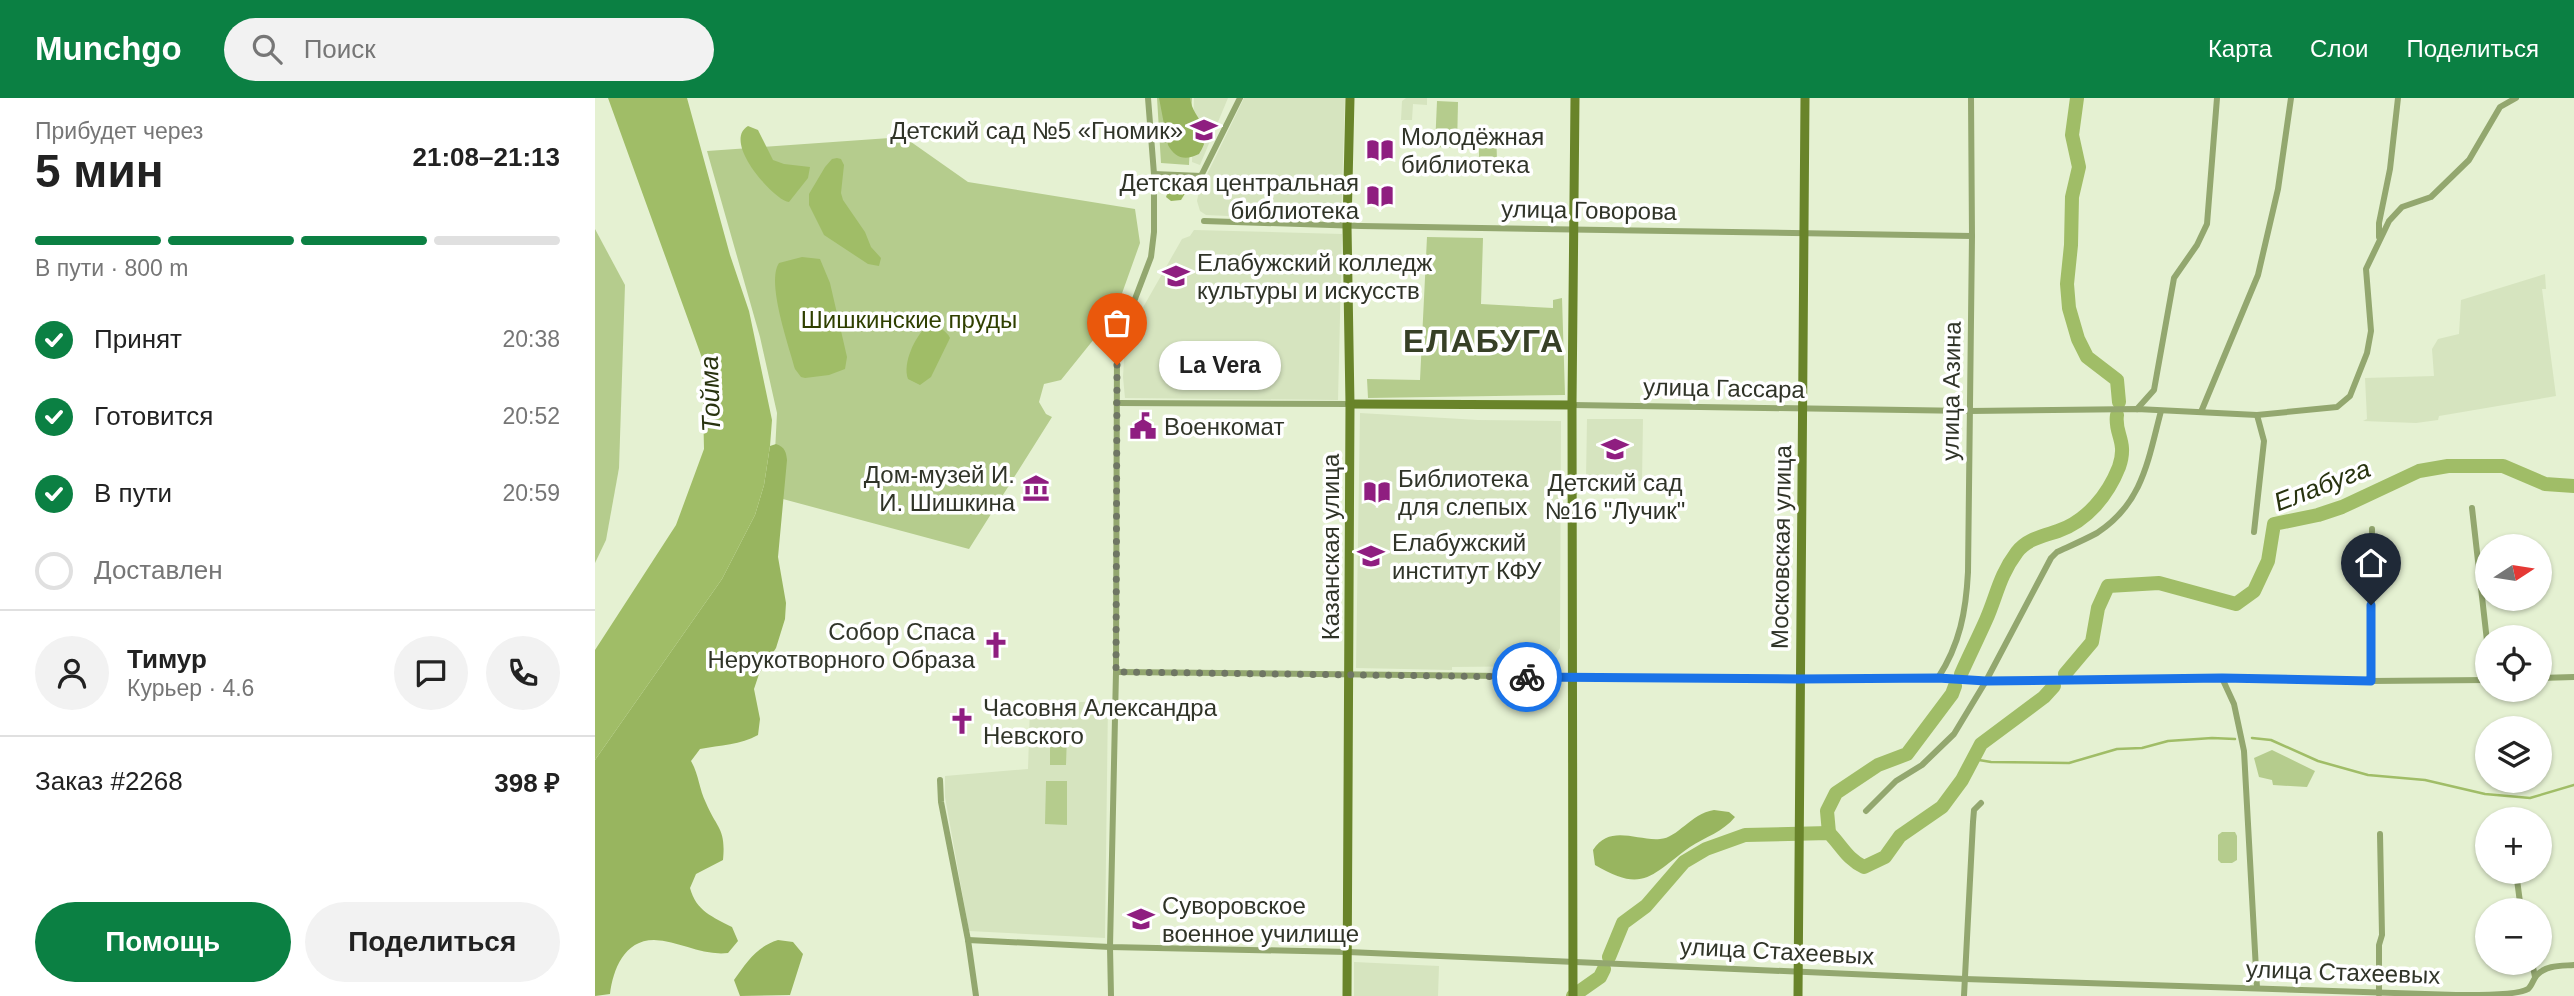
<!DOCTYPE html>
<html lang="ru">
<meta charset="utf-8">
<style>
:root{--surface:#fff;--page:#f2f2f2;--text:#222;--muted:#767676;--line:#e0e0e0;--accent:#0b8043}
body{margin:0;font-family:Helvetica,sans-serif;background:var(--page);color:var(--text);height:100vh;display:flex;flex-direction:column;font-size:26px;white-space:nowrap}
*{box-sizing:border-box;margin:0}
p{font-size:23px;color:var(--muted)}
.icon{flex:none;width:38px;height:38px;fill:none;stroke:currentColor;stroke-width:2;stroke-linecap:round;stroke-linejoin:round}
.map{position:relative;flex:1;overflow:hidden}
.side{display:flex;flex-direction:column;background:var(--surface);width:595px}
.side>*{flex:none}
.needle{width:46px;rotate:78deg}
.fabs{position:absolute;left:1880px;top:436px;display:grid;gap:14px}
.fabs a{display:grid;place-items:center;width:77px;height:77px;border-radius:50%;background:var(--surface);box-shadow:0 2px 5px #0004;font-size:35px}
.pin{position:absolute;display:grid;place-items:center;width:60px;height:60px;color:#fff;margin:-72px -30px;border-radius:50% 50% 50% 0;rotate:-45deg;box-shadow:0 0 7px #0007}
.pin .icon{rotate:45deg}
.courier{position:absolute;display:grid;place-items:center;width:70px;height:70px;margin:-35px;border:5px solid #1a73e8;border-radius:50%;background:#fff;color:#222;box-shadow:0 2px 9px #0007}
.bubble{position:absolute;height:49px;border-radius:24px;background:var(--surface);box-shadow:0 2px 5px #0004;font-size:23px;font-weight:800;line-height:49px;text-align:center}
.overview em{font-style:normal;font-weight:800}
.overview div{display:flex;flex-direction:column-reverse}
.overview{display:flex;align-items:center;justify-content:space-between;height:119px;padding:0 35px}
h1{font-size:46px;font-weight:800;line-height:52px}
.bar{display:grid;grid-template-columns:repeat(4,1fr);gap:10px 7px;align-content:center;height:84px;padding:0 35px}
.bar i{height:9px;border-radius:5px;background:var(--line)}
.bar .on{background:var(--accent)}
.bar p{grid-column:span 4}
.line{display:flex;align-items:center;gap:18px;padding:0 35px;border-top:2px solid var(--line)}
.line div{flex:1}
.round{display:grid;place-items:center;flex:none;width:74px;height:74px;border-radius:37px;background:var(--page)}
ol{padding:0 35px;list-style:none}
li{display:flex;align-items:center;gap:21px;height:77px}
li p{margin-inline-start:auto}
li .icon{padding:7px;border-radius:50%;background:var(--accent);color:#fff;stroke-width:4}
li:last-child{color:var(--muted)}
li i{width:38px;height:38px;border:4px solid var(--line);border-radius:50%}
.action{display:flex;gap:14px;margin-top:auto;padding:14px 35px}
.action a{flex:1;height:80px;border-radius:42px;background:var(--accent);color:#fff;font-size:28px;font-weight:800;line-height:80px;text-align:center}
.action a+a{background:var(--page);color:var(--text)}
header{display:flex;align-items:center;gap:42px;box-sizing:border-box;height:98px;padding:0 35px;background:var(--accent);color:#fff}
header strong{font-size:33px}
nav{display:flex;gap:38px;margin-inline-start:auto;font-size:24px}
.search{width:490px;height:63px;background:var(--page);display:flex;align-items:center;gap:18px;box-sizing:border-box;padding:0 24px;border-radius:38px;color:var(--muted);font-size:26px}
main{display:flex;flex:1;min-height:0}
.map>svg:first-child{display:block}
.built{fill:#d6e4bf}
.green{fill:#b5cc8d}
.forest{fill:#98b55f}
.water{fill:#a0bd67}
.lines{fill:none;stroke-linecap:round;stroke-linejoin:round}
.stream{stroke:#a0bd67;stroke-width:2.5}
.river{stroke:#a0bd67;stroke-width:14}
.street{stroke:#93a76f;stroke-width:6}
.secondary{stroke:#69842a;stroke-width:9}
.done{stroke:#6f7664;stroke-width:7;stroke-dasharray:0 12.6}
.route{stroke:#1a73e8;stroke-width:9}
.labels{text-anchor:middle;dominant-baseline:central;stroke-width:7;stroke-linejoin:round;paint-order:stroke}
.poi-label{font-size:24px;fill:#303428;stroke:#fff;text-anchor:start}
.street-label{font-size:24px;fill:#303428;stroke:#fff}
.park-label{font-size:24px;fill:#304000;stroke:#fff}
.water-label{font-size:26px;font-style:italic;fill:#28330f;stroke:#fff}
.district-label{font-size:32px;font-weight:bold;letter-spacing:2px;fill:#374026;stroke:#fff}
</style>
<header>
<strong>Munchgo</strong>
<div class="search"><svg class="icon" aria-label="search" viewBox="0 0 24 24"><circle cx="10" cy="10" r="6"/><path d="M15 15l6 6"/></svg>Поиск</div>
<nav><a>Карта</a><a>Слои</a><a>Поделиться</a></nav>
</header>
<main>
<section class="side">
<div class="overview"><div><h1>5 мин</h1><p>Прибудет через</p></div><em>21:08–21:13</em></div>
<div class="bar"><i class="on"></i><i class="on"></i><i class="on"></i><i></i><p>В пути · 800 m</p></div>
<ol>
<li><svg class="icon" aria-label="check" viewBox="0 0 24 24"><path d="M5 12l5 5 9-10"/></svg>Принят<p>20:38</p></li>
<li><svg class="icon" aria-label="check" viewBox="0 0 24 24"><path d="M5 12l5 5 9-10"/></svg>Готовится<p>20:52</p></li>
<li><svg class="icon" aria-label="check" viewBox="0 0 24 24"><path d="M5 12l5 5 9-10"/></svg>В пути<p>20:59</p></li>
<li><i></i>Доставлен</li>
</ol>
<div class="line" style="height:126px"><a class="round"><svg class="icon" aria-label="person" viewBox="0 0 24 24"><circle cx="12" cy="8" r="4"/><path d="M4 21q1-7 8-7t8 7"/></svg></a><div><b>Тимур</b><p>Курьер · 4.6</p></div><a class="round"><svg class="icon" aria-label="chat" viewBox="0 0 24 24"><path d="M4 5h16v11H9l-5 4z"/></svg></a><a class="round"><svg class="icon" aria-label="phone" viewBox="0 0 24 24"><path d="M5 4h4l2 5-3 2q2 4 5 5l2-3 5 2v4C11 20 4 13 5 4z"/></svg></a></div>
<div class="line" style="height:91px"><div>Заказ #2268</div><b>398 ₽</b></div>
<div class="action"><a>Помощь</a><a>Поделиться</a></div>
</section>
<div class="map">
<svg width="1979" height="898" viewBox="0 0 1979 898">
<rect width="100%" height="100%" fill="#e5f1d2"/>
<g class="built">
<path d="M599 0H633L605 67 597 64Z"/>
<path d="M649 0H750L746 123 611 117 605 113 602 103 604 93Z"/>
<path d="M811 0H832V7L818 6 817 22H806L807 3Z"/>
<path d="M599 132 747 136 743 302 530 300 528 279 530 241 587 141 595 138Z"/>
<path d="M1950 176 1951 191H1947L1961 298 1844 318 1843 322 1821 325 1768 323 1772 321 1770 280 1839 278 1837 251 1843 241 1864 236 1866 202Z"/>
<path d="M765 315 883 322 966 323 965 550 954 568 857 569V572L761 570Z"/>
<path d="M992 321H1048L1047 383 991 381Z"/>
<path d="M513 602 510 840 374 833 350 699V678L433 671 435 608Z"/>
<path d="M759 864 844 868 843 898H759Z"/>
</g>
<g class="green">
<path d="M562 0H597L594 67 566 65Z"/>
<path d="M842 3 863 4 862 50 840 49Z"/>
<path d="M884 32H901L902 62H884Z"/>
<path d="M309 39 373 84 540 111 545 145 520 215 466 282 449 286 444 304 451 316 457 319 374 451 173 397 180 354 182 315 165 239 112 53Z"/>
<path d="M0 131 30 187 24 370 11 442 0 465Z"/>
<path d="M832 139 888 140 886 206 958 210V202L967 200 970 297 773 300 772 281 825 282Z"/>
<path d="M455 637H472L471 667H455Z"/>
<path d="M1677 652 1720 673 1712 689 1678 687 1677 682 1664 679 1659 660Z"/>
<path d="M451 683H472V727L450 726Z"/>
<path d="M1627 734H1640L1642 738V762L1637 765H1626L1623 762V737Z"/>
</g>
<g class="forest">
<path d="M564 0H595C598 23 622 29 604 56 590 63 580 60 573 47Z"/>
<path d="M585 80 593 81 596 86 586 102 576 103 571 99 575 88Z"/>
<path d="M181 346C190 349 191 354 192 362L183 459 191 505 190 521 181 550 164 576 159 591 165 621 163 637C146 647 125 647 105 651L96 663C104 677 104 691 111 705 122 731 131 730 128 762L101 776 95 790C101 813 118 819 137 829L143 843 133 855C107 858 85 843 59 842 29 842 18 872 15 896L0 898V662L127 481 160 417 169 387 175 348Z"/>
<path d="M1119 712 1134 714 1140 719C1128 734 1110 739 1095 749 1056 777 1049 796 1000 767L998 752C1015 726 1041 743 1065 741 1083 740 1095 716 1119 712Z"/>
<path d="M183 842 198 844 208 856 195 897 145 898 139 882C152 864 161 849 183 842Z"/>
</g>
<g class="water">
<path d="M13 0H92L135 157 154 213 177 322 175 348 169 387 160 417 127 481 0 662V552L81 427 109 351 107 260Z"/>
<path d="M153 28 163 32 178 62 189 66 215 69 213 80 194 104C180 103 126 44 153 28Z"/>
<path d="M242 60 246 61 249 67 246 95 248 102 270 134 276 149 286 160 284 168 273 166 229 137 214 107V96L230 69 237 61Z"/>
<path d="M207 159 225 161 235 185 252 259 250 271 234 277 210 280 206 279 200 271C194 248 171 184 184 165Z"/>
<path d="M332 228C341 227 351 232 355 240L336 279 325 287 313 281C307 266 320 238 332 228Z"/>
</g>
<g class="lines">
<g class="stream">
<path d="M1657 640 1676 642 1723 663 1773 677 1830 682 1890 696 1935 700 1979 687"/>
<path d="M1378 661 1396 664 1474 665 1522 651 1547 650 1573 643 1617 640 1640 641"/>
</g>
<g class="river">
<path d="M1482 0 1477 37 1484 69 1477 99 1476 147 1472 186 1474 210 1483 241 1492 259 1522 282 1524 304"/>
<path d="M1366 576C1374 558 1383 540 1391 522 1402 497 1404 478 1422 454 1432 441 1448 438 1463 433 1492 423 1513 397 1524 369 1533 343 1519 336 1522 317"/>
<path d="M1470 576 1497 544 1503 510 1513 488 1564 485 1641 506 1659 493 1673 463 1679 426 1723 417 1747 409 1824 373 1853 368H1908L1950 386 1979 388"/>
<path d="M1234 735 1232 713 1241 695 1283 667 1312 656 1357 596 1360 588"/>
<path d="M1014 859 1028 825 1051 808 1089 764 1111 751 1150 737 1234 735C1247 748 1252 761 1269 769L1290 759 1305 738 1347 709 1367 682 1386 646 1449 599 1459 588"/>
<path d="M978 898 1005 879 1009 871"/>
</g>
<g class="street">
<path d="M553 0 559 76"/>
<path d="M609 123 766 128 1377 138"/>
<path d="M1784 139V125L1795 71 1803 0"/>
<path d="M521 305 755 306"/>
<path d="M977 307 1375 313 1542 311 1662 317 1742 309 1755 298 1772 255 1776 233 1771 171 1794 123 1807 109 1836 99 1874 62 1905 9 1921 0"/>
<path d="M1542 311 1559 292 1579 180 1602 147 1612 126 1622 0"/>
<path d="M1606 314 1663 177 1683 91 1696 0"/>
<path d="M1877 410 1892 543"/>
<path d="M1659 434 1669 343 1662 317"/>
<path d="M521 574 1204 581 1343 580 1391 583 1627 580 1776 583 1892 582"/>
<path d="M1343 580C1365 546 1371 513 1373 474L1377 138 1376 0"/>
<path d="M1627 580 1639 606 1649 653 1662 890"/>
<path d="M1944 580 1979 579"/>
<path d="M1776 583 1777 431"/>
<path d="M345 682 346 704 373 842 381 898"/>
<path d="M1271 713 1301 683 1327 667 1359 636 1391 583 1456 460 1462 454C1475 448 1489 442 1502 435 1548 405 1553 362 1566 313"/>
<path d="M1921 774 1926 812"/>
<path d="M373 842 515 849 753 854 1370 881 1861 897C1876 897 1922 898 1933 891 1937 888 1938 881 1942 877 1951 867 1966 868 1979 867"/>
<path d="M1937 864 1940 879"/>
<path d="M1784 896V847L1787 837 1785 736"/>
<path d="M516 898 515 849 521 574 522 248 556 159 559 134V76L606 78 645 0"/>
<path d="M1369 898 1378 724 1379 712 1386 705"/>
</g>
<g class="secondary">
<path d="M755 306 977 307"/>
<path d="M752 898 755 306 752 128 755 0"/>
<path d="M978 898 977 307 980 0"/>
<path d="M1203 898 1210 0"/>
</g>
</g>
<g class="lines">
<path class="done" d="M522 267 521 574 932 579"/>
<path class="route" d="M932 579 1204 581 1343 580 1391 583 1627 580 1776 583V507"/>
</g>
<defs>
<symbol id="school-bare" viewBox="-9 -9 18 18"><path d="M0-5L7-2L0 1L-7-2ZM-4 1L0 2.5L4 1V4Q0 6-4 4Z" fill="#8f1e80" stroke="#fff" stroke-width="2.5" paint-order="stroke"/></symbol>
<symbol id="library-bare" viewBox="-9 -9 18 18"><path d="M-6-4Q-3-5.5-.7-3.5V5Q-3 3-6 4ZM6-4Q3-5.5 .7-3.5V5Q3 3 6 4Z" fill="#8f1e80" stroke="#fff" stroke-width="2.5" paint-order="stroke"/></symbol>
<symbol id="university-bare" viewBox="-9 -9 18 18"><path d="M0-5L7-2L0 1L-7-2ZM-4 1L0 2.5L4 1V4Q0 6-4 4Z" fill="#8f1e80" stroke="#fff" stroke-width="2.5" paint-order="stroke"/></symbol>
<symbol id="civic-bare" viewBox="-9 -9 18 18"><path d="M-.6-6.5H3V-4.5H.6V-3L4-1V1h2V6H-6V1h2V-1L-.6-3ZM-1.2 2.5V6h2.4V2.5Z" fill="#8f1e80" stroke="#fff" stroke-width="2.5" paint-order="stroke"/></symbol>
<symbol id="museum-bare" viewBox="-9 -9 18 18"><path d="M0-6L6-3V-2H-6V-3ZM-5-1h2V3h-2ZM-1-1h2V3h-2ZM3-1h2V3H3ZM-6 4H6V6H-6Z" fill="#8f1e80" stroke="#fff" stroke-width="2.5" paint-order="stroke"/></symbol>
<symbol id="church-bare" viewBox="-9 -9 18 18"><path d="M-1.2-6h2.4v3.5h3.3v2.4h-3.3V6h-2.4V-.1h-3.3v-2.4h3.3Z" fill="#8f1e80" stroke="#fff" stroke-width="2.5" paint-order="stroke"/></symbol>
</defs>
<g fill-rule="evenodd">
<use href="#school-bare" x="590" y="13" width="38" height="38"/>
<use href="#library-bare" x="766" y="33" width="38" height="38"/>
<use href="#library-bare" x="766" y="79" width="38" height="38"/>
<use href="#university-bare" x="562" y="159" width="38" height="38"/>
<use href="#civic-bare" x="529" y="309" width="38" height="38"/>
<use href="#school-bare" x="1001" y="332" width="38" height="38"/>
<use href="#museum-bare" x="422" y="371" width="38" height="38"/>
<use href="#library-bare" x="763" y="375" width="38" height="38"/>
<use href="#university-bare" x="757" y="439" width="38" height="38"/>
<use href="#church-bare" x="382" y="528" width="38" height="38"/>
<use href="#church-bare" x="348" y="604" width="38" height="38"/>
<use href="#university-bare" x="527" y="802" width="38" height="38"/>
</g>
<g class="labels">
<g class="poi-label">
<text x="588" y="32" text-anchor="end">Детский сад №5 «Гномик»</text>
<text x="806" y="38">Молодёжная<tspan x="806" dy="28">библиотека</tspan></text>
<text x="764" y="84" text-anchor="end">Детская центральная<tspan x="764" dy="28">библиотека</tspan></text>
<text x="602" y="164">Елабужский колледж<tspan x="602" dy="28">культуры и искусств</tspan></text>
<text x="569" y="328">Военкомат</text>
<text x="420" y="376" text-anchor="end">Дом-музей И.<tspan x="420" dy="28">И. Шишкина</tspan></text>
<text x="803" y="380">Библиотека<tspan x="803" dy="28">для слепых</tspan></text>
<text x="1020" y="384" text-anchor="middle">Детский сад<tspan x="1020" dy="28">№16 "Лучик"</tspan></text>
<text x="797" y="444">Елабужский<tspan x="797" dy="28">институт КФУ</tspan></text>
<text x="380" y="533" text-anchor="end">Собор Спаса<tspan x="380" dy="28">Нерукотворного Образа</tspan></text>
<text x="388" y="609">Часовня Александра<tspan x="388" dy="28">Невского</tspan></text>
<text x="567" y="807">Суворовское<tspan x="567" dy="28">военное училище</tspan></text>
</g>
<g class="street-label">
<text transform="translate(994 112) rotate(1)">улица Говорова</text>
<text transform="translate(1129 290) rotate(1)">улица Гассара</text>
<text transform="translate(1356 293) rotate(-89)">улица Азина</text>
<text transform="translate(735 449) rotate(-90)">Казанская улица</text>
<text transform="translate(1186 449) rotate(-89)">Московская улица</text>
<text transform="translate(1182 853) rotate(3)">улица Стахеевых</text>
<text transform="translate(1748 874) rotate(2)">улица Стахеевых</text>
</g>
<g class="park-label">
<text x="314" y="221">Шишкинские пруды</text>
</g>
<g class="water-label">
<text transform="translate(115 296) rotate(-92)">Тойма</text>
<text transform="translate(1727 387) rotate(-21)">Елабуга</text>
</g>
<g class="district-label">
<text x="889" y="243">ЕЛАБУГА</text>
</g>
</g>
</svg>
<div class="fabs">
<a><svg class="needle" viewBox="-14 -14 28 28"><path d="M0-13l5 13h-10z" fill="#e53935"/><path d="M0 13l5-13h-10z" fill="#767676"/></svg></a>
<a><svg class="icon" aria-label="locate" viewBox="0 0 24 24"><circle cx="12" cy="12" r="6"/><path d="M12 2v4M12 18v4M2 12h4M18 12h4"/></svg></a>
<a><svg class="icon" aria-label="layers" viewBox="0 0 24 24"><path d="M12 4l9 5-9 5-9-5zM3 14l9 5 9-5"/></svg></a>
<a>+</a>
<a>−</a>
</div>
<div class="pin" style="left:522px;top:267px;background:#ea580c"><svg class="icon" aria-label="bag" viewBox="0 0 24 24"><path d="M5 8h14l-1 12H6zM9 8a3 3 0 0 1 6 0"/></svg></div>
<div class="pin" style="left:1776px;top:507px;background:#1f2937"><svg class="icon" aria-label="home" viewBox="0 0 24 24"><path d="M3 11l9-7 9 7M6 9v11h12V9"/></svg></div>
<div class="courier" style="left:932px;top:579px"><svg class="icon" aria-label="bike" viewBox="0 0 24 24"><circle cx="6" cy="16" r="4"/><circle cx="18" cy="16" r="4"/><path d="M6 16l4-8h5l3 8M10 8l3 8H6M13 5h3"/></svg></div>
<div class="bubble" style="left:564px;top:243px;width:122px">La Vera</div>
</div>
</main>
